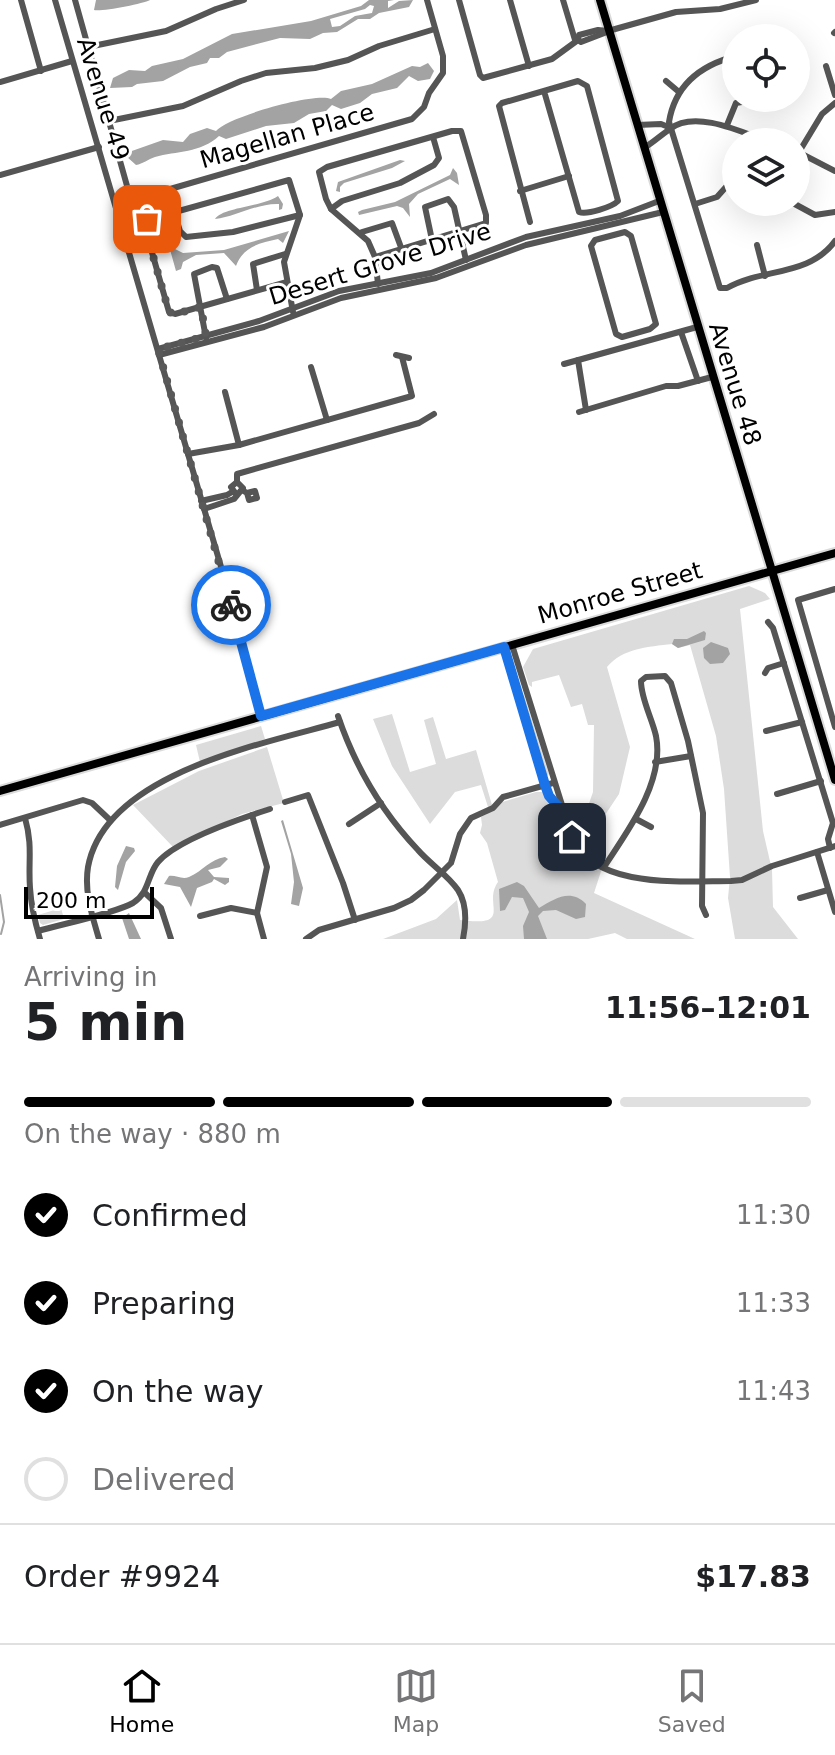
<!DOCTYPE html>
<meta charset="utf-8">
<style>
:root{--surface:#fff;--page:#f6f6f6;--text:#202124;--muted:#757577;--line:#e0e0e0;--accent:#000}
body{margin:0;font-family:"DejaVu Sans",sans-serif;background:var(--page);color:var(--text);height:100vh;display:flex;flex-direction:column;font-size:30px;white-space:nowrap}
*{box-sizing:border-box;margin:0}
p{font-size:26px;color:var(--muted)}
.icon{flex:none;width:44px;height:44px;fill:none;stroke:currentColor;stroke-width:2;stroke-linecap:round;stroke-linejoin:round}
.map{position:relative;height:939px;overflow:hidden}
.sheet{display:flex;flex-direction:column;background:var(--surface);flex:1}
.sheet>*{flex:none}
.tools{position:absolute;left:722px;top:24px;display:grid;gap:16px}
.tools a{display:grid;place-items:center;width:88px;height:88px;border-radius:50%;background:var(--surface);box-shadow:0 8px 32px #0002;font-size:40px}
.scale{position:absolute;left:24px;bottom:20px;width:130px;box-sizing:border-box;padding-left:8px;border:4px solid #000;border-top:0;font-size:22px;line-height:28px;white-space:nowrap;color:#000;-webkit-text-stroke:6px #fff;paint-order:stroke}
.pin{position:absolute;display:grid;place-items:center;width:68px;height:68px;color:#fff;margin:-34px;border-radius:16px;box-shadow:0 4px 12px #0006}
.courier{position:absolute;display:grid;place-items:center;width:80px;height:80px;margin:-40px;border:6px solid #1a73e8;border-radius:50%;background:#fff;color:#222;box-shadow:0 2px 10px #0007}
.summary em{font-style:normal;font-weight:600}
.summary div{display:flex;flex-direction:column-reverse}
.summary{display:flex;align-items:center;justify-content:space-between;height:136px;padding:0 24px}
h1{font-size:52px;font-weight:600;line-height:60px}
.bar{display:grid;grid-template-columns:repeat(4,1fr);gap:12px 8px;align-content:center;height:96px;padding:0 24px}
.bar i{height:10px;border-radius:6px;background:var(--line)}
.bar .current{background:var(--accent)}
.bar p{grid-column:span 4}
.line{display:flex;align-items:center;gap:20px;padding:0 24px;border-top:2px solid var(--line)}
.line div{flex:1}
ol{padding:0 24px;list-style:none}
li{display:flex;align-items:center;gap:24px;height:88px}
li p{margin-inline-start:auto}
li .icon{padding:8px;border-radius:50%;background:var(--accent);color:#fff;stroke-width:4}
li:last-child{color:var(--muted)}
li i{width:44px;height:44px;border:4px solid var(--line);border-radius:50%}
.tabs{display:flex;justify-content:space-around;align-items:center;height:112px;border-top:2px solid var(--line);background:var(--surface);font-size:22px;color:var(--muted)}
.tabs a{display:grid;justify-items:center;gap:4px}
.tabs .current{color:var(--accent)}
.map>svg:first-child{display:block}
.green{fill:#dcdcdc}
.water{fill:#a3a3a3;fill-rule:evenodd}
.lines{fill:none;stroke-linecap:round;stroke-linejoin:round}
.stream{stroke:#a3a3a3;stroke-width:2}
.major-casing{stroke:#dbdbdb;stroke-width:12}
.minor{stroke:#555;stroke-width:6}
.major{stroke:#000;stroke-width:8}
.done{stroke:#595959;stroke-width:8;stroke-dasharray:0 14.4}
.route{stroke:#1a73e8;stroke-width:10}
.labels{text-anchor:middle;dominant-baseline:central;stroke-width:6;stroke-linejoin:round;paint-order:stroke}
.street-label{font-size:24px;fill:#000;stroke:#fff}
</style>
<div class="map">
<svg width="835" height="939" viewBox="0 0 835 939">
<rect width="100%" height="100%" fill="#fff"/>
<g class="green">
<path d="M749 586 765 593 770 599 740 609 763 831 772 870 773 907 798 939H735L728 898 730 877 724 789 716 736 690 645 678 648 672 644C648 647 623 648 607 667L630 747 619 794 583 848 604 862 594 893 695 939H627L615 933 588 939H383L436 919 457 900 460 920C515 927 482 904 498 882L487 843 480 833 482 825 481 817 487 814 488 807 481 785 455 792 430 824 392 766 373 719 392 714 410 772 436 764 424 720 433 717 446 759 476 750 492 805 536 792H545L559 813 568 838 574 832 571 819 585 815 593 792 594 725H588L582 704 571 707 559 675 532 682V687L529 685 523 667 533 649Z"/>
<path d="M524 695 549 774 547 776 544 775 521 696Z"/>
<path d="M261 726 265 739 200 762 196 745Z"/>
<path d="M267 747 284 803 242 814 173 847 133 805 199 771Z"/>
<path d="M61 908 64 919 43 925 40 923 38 915Z"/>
</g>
<g class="water">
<path d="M96 0H150C143 4 100 12 94 10Z"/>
<path d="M369 0H394L388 1V8L399 1 413 0 409 7 379 13 370 19H358L337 32 323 33 310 39 280 38 227 52 219 58H210L207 63 190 67 163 81 137 84 132 87 110 88 113 78 129 70 145 71 152 66 183 59 232 34 311 21 361 6ZM370 5 374 6 372 13 355 16 340 26 332 27 330 19 365 9Z"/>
<path d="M428 63 434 71 430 79 418 81 409 76 397 88 372 94 360 103 341 109 332 105 326 111 309 114 294 123 266 126 226 139 219 136C201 153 176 151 155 157 148 159 143 164 136 165L126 156 129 152 163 140 183 142 190 134 207 128 216 131C227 117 315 92 331 99L341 91 372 84 412 66 420 67Z"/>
<path d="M400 160 405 161 392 168 344 183 340 187V192L336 191 338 182Z"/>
<path d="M453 168 457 173 459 185 450 179 418 194 409 204 410 217 403 208 397 206 359 215 358 212 362 210 395 202 450 175Z"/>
<path d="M278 196 283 204 282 209 279 210V204C257 203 236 217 215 219 223 207 262 207 278 196Z"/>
<path d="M289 231 283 243 278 239C259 243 243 247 236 266L224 253 196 255 183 262 181 269 176 271 169 246 183 253 224 250Z"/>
<path d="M704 631 706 633 705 640 678 648 672 644 674 639H687Z"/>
<path d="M711 642 728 648 730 654 723 663 710 664 704 658 703 648Z"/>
<path d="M283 820 303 888 299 906 291 904 294 882 291 854 281 821Z"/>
<path d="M126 846 134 848 135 851 126 862 118 890 115 887 117 866Z"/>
<path d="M225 857 228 859 220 867 208 870 214 877 229 878V882L225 885 214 879 212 882 197 888 191 907 180 887 164 884 169 876C176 875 182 880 189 877 203 871 210 859 225 857Z"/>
<path d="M517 882 524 886 539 908C555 899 570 888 586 904L585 917 576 919 556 910 543 911 538 916 547 939H524L523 926 529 912 523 898 512 897 505 910 500 911 499 889Z"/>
<path d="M129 913 141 939H129L122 918Z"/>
</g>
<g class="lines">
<path class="stream" d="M0 895 4 922 1 934"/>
<defs>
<g id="major">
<path d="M600 0 835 780"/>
<path d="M0 791 835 553"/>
</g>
</defs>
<use href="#major" class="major-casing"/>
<g class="minor">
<path d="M21 0 41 71"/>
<path d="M55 0 229 594 261 716"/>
<path d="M75 0 129 193 139 198 412 119 424 107 429 93 443 73V56L427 0"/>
<path d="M459 0 480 75 483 78 552 59 578 40 579 35 598 30 608 31 676 12 720 9 756 0"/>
<path d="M510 0 529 66"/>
<path d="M563 0 575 40"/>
<path d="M834 33 835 32"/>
<path d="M578 40 581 42 607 32"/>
<path d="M88 47 166 31 216 9 244 0"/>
<path d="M736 56C701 65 675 85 669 122L720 288H727C761 268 809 277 835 241"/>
<path d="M826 66 835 95"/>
<path d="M666 81 679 92"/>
<path d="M0 82 72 61"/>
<path d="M109 121 183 106 241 81 266 73 315 68 348 60 379 46 435 29"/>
<path d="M637 125 661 124 671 128"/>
<path d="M727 125 736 103 765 98"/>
<path d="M644 148C654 142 661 135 670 129 695 109 744 133 769 142"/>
<path d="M796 151 835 171"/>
<path d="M799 152 822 114 835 103"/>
<path d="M0 175 99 147"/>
<path d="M520 191 569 176"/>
<path d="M791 202 815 215 835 212"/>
<path d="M695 204 717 197 734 178"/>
<path d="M331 209 342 201 400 183 434 165 439 158 433 137"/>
<path d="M174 211 180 231 186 237 233 232 300 215"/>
<path d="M530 222 499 106 502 103 578 81 587 86 618 201C612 207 587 215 579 212L544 91"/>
<path d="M362 232 392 223 402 250"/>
<path d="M625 232 631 236 656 324 650 329 622 337 616 334 591 246 595 240Z"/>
<path d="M432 240 425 207 448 199 454 207 466 260"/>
<path d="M757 245 765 276"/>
<path d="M375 257 486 223V215L461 131H452L327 167 319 172 326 199 331 209 368 241 375 257 378 284"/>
<path d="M287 282 175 314 169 312 143 221 289 180 300 215 284 262 293 312"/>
<path d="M257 290 253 264 285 254"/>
<path d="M681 332 698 381"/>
<path d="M206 338 194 274 212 267 217 268 227 299"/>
<path d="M158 349 259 321 339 291 431 273 526 237 620 216 659 201"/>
<path d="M159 355 264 327 341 298 436 278 526 245 663 212"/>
<path d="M396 355 409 358"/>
<path d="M578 360 586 410"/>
<path d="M564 364 697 327"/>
<path d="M311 367 327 420"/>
<path d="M225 392 239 445"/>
<path d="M579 412 666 386H678L712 377"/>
<path d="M188 454 239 445 412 396 402 357"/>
<path d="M237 482V474L419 423 434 414"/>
<path d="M242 490 247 493 255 491 257 498 249 500 247 493"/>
<path d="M201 501 227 495 232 492"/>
<path d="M204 509 234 499 243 488 237 482 231 487 236 494"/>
<path d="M835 589 798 600 835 727"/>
<path d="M768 622 773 628 833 823 828 839 830 848"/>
<path d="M512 645 572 837C595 890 684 881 731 881L742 880 772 866 835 846"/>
<path d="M504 647 545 785 549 796 563 811"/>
<path d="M765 673 768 668 784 663"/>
<path d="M338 716C355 766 382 812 418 850 430 864 448 875 458 890 467 904 466 924 463 939"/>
<path d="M766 731 802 722"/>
<path d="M655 762 691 756"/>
<path d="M777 794 821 781"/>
<path d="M285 802 308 795 343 883 355 920"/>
<path d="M252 815 267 867 257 913 264 939"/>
<path d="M25 818C33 846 28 861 30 888 31 906 35 922 40 939"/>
<path d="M636 819 651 827"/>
<path d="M349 824 381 803"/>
<path d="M0 825 83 800 92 803 110 820"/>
<path d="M817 852 835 912"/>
<path d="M604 867C627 832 665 782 656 736 652 718 641 699 641 681L646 677 665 676 671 683 688 741 703 813 702 906 706 915"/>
<path d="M145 893 161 908 171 939"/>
<path d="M800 898 828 890"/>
<path d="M200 916 231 908 257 913"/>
<path d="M38 931C62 924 113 914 133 903 150 892 147 875 158 862 177 840 242 818 270 809"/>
<path d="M99 939C92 915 84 892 88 867 105 773 263 744 340 722"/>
<path d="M306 939 319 930 394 908 411 900 424 890 451 863 460 834 471 818 493 808 503 797 553 783"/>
</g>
<use href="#major" class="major"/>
</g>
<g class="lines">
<path class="done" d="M147 219 143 221 169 312 175 314 201 307 206 336 158 349 231 605"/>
<path class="route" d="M231 605 261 716 504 647 545 785 549 796 565 814 572 837"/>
</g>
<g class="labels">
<g class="street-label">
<text transform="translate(103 99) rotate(73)">Avenue 49</text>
<text transform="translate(287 136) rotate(-16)">Magellan Place</text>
<text transform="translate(380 264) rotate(-17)">Desert Grove Drive</text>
<text transform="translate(735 384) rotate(73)">Avenue 48</text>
<text transform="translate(620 593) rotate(-16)">Monroe Street</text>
</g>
</g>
</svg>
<div class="tools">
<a><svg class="icon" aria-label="locate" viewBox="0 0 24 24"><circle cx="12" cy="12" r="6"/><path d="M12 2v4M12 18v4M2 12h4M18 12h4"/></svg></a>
<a><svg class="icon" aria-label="layers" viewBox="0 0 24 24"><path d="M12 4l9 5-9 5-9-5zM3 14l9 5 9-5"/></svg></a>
</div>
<div class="scale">200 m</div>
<div class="pin" style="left:147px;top:219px;background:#ea580c"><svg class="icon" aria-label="bag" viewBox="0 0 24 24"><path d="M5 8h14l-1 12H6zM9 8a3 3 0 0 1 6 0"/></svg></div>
<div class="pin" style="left:572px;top:837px;background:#1f2937"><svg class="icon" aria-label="home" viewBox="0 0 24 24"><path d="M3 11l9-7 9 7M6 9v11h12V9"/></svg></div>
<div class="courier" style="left:231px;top:605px"><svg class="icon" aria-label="bike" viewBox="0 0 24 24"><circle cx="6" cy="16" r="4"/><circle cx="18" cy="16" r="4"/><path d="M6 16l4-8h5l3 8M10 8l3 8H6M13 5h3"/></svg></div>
</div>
<section class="sheet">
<div class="summary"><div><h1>5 min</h1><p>Arriving in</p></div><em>11:56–12:01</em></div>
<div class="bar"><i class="current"></i><i class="current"></i><i class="current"></i><i></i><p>On the way · 880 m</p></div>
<ol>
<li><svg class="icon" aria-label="check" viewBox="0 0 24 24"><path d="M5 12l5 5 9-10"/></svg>Confirmed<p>11:30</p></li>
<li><svg class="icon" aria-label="check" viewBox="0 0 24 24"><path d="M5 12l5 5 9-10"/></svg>Preparing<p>11:33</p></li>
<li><svg class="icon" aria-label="check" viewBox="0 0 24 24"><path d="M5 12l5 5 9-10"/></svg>On the way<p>11:43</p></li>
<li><i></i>Delivered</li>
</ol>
<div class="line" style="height:104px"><div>Order #9924</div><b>$17.83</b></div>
</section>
<nav class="tabs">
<a class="current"><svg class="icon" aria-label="home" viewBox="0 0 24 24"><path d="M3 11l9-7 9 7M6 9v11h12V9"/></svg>Home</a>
<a><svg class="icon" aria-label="map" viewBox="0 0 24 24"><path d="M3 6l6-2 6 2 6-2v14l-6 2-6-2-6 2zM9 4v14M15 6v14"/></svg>Map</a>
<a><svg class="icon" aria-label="saved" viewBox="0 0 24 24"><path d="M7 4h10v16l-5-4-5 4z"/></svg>Saved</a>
</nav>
